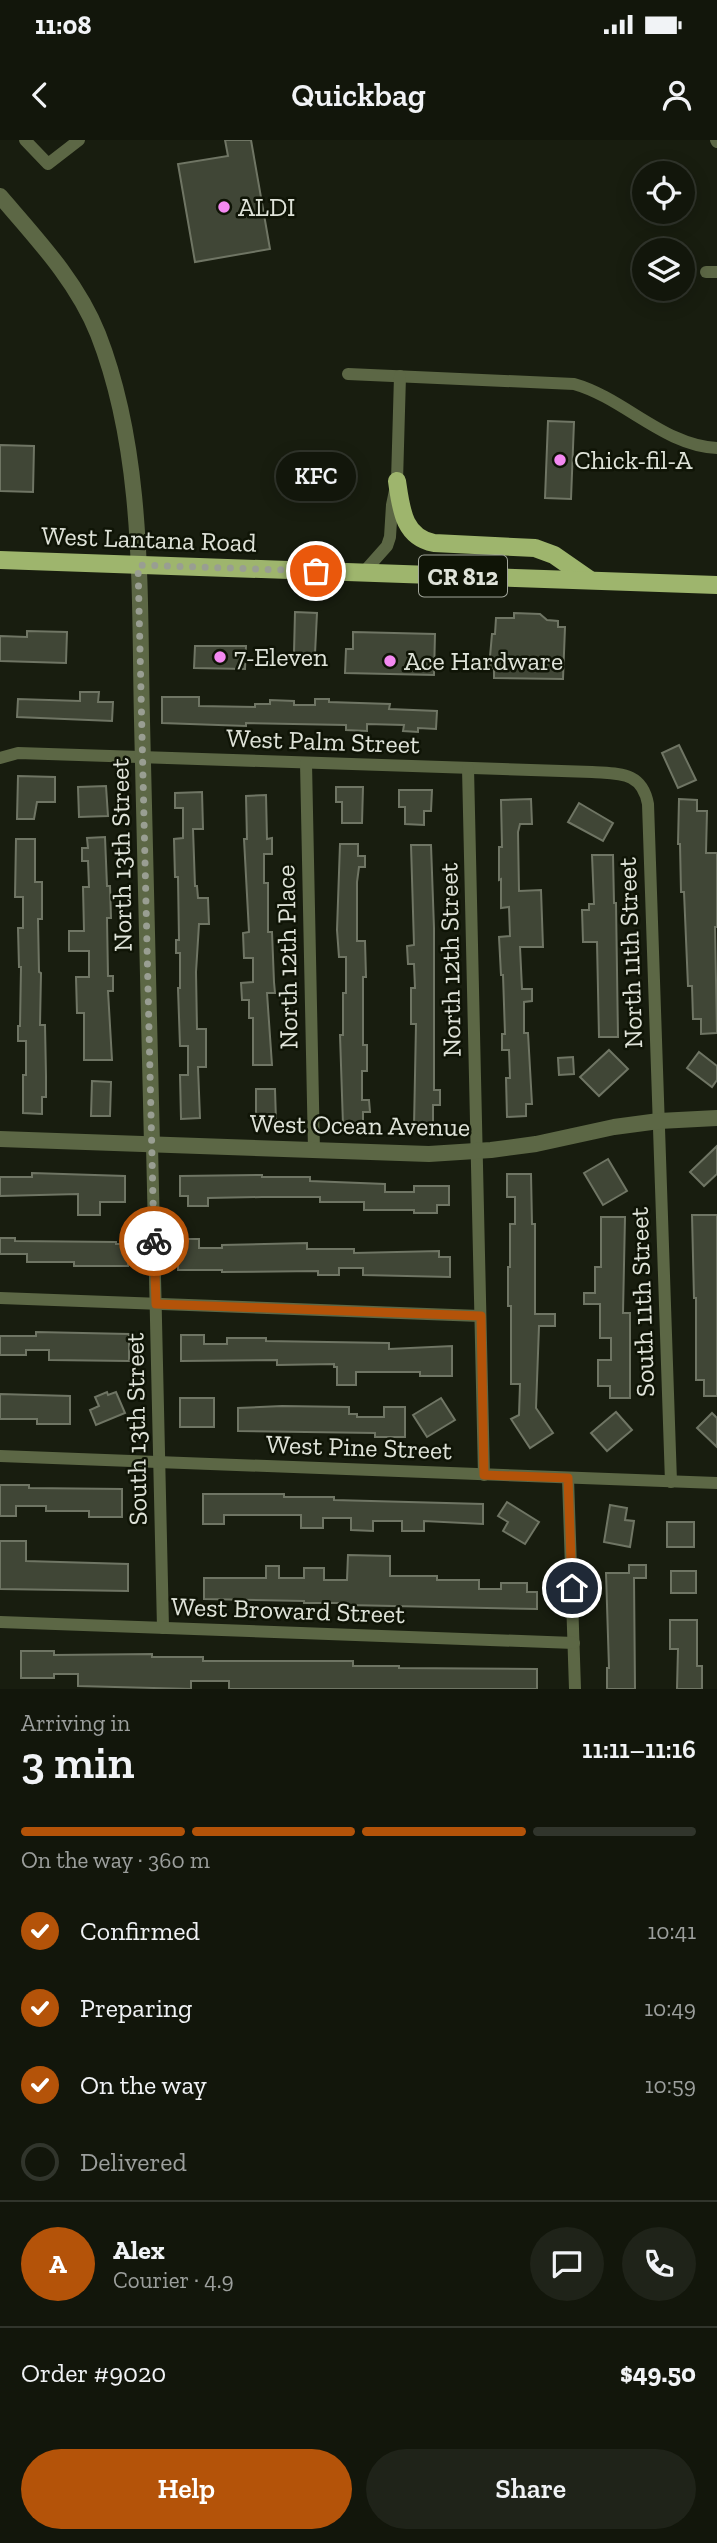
<!DOCTYPE html>
<meta charset="utf-8">
<style>
:root{--surface:#12160b;--page:#1f2319;--text:#f1f3f6;--muted:#9c9f9d;--line:#31352c;--accent:#b45309}
body{margin:0;font-family:"Zilla Slab",serif;background:var(--page);color:var(--text);height:100vh;display:flex;flex-direction:column;font-size:26px;white-space:nowrap}
*{box-sizing:border-box;margin:0}
p{font-size:23px;color:var(--muted)}
.icon{flex:none;width:38px;height:38px;fill:none;stroke:currentColor;stroke-width:2;stroke-linecap:round;stroke-linejoin:round}
.map{position:relative;height:1549px;overflow:hidden}
.details{display:flex;flex-direction:column;background:var(--surface);flex:1}
.details>*{flex:none}
.controls{position:absolute;left:632px;top:21px;display:grid;gap:14px}
.controls a{display:grid;place-items:center;width:63px;height:63px;border-radius:50%;background:var(--surface);box-shadow:0 4px 18px #0003,0 0 0 2px var(--line);font-size:35px}
.pin{position:absolute;display:grid;place-items:center;width:60px;height:60px;color:#fff;margin:-30px;border:4px solid #fff;border-radius:50%;box-shadow:0 2px 7px #0007}
.courier{position:absolute;display:grid;place-items:center;width:70px;height:70px;margin:-35px;border:5px solid #b45309;border-radius:50%;background:#fff;color:#222;box-shadow:0 2px 9px #0007}
.bubble{position:absolute;height:49px;border-radius:24px;background:var(--surface);box-shadow:0 4px 18px #0003,0 0 0 2px var(--line);font-size:23px;font-weight:600;line-height:49px;text-align:center}
.headline em{font-style:normal;font-weight:600}
.headline div{display:flex;flex-direction:column-reverse}
.headline{display:flex;align-items:center;justify-content:space-between;height:119px;padding:0 21px}
h1{font-size:46px;font-weight:600;line-height:52px}
.bar{display:grid;grid-template-columns:repeat(4,1fr);gap:10px 7px;align-content:center;height:84px;padding:0 21px}
.bar i{height:9px;border-radius:5px;background:var(--line)}
.bar .active{background:var(--accent)}
.bar p{grid-column:span 4}
.line{display:flex;align-items:center;gap:18px;padding:0 21px;border-top:2px solid var(--line)}
.line div{flex:1}
.round{display:grid;place-items:center;flex:none;width:74px;height:74px;border-radius:37px;background:var(--page)}
ol{padding:0 21px;list-style:none}
li{display:flex;align-items:center;gap:21px;height:77px}
li p{margin-inline-start:auto}
li .icon{padding:7px;border-radius:50%;background:var(--accent);color:#fff;stroke-width:4}
li:last-child{color:var(--muted)}
li i{width:38px;height:38px;border:4px solid var(--line);border-radius:50%}
.button{display:flex;gap:14px;margin-top:auto;padding:14px 21px}
.button a{flex:1;height:80px;border-radius:42px;background:var(--accent);color:#fff;font-size:28px;font-weight:600;line-height:80px;text-align:center}
.button a+a{background:var(--page);color:var(--text)}
.status{display:flex;justify-content:space-between;align-items:center;height:49px;padding:0 35px;background:var(--surface);direction:ltr}
.status svg{height:19px;fill:currentColor}
header{display:flex;justify-content:space-between;align-items:center;height:91px;padding:0 21px;background:var(--surface);font-size:32px;font-weight:600}
.map>svg:first-child{display:block}
.building{fill:#404636;stroke:#6f7564;stroke-width:2}
.lines{fill:none;stroke-linecap:round;stroke-linejoin:round}
.minor{stroke:#5c6745;stroke-width:12}
.tertiary{stroke:#5c6745;stroke-width:16}
.primary{stroke:#9eb56d;stroke-width:18}
.done{stroke:#999e92;stroke-width:7;stroke-dasharray:0 12.6}
.route{stroke:#b45309;stroke-width:9}
.poi-dot{fill:#f489f1;stroke:#0f1406;stroke-width:2.5}
.labels{text-anchor:middle;dominant-baseline:central;stroke-width:5;stroke-linejoin:round;paint-order:stroke}
.shield{fill:#0f1406;stroke:#a1a59a;stroke-width:2}
.shield-label{font-size:24px;font-weight:bold;fill:#dfe3d9}
.poi-label{font-size:26px;fill:#dfe3d9;stroke:#0f1406;text-anchor:start}
.street-label{font-size:26px;fill:#dfe3d9;stroke:#0f1406}
</style>
<div class="status"><b>11:08</b><svg viewBox="0 0 49 12"><path d="M0 12V9h3v3zM5 12V6h3v6zM10 12V3h3v9zM15 12V0h3v12zM26 1h20v11H26zM47 4h2v5h-2z"/></svg></div>
<header><svg class="icon" aria-label="back" viewBox="0 0 24 24"><path d="M15 5l-7 7 7 7"/></svg>Quickbag<svg class="icon" aria-label="person" viewBox="0 0 24 24"><circle cx="12" cy="8" r="4"/><path d="M4 21q1-7 8-7t8 7"/></svg></header>
<div class="map">
<svg width="717" height="1549" viewBox="0 0 717 1549">
<rect width="100%" height="100%" fill="#181d0f"/>
<g class="building">
<path d="M225 0H251L270 109 195 122 178 24 228 16Z"/>
<path d="M548 281 574 282 571 359 545 358Z"/>
<path d="M0 305 34 306 33 352 0 351Z"/>
<path d="M295 472 317 473 315 514 294 513Z"/>
<path d="M514 473 540 474 547 480 558 481V487H565L563 539 494 538V528H489L492 494H495L496 478H514Z"/>
<path d="M27 491 67 492 66 523 0 521V496L27 497Z"/>
<path d="M353 492 435 494 434 535 345 533 346 509H353Z"/>
<path d="M195 506H246L245 529 194 528Z"/>
<path d="M80 552H99L98 562H113L112 581 17 577 18 559 80 561Z"/>
<path d="M162 557H199V566L255 567V564H270V560L294 561V565H315V559H329V562L390 564 389 569 437 571 436 589 418 588V592L403 591 404 585 367 584V591L346 590V585L246 583V586L162 583Z"/>
<path d="M679 605 696 640 678 648 662 613Z"/>
<path d="M18 636 55 637V662H37L34 679H17Z"/>
<path d="M106 646 108 676 79 677 78 647Z"/>
<path d="M336 647H363L362 683H342V662H336Z"/>
<path d="M399 650H432L431 671H424V685L405 684V667H399Z"/>
<path d="M202 652 203 689H193L195 746H197L198 758H208L209 784H199L196 832 197 889H206V927H198L200 978 181 979 180 935H188V906H180L178 848H180V813H176V800H179L178 737H175L174 699 183 698V668H175V653Z"/>
<path d="M266 655 267 699 272 698V714H264V743H268V792H272L274 842 275 853H267L272 925H253V878H249V860H242L241 843 253 842V818H244L243 793 249 792 244 699H247L246 656Z"/>
<path d="M531 659 532 684H520L518 692 519 751 541 750 543 807H520L522 849H532V861L524 862V893H528L532 964H526V976L507 977 506 938H510L509 910H502V894H505L503 835H501L499 797 510 796 509 767 501 768V739L499 740V707H502L501 660Z"/>
<path d="M679 659 697 660V671H707L706 713H717V787H715L717 893 701 894V879H693L692 846H688L684 752H681L680 704H678Z"/>
<path d="M579 663 613 683 603 701 568 682Z"/>
<path d="M105 697 107 746H110L111 778H107L108 836H113V851H108L112 920H84V873H77L76 837H89V811H69V791H84L83 747H89L88 721H82V708H88L87 698Z"/>
<path d="M16 699H35V742H42V779H38L39 832 41 833 40 885H45L46 936V957H42V974L23 973V935H26V901H18V886H20L21 827H19L18 788H23V757H15Z"/>
<path d="M340 704H358V716H365V727H359L357 742V801H365L366 837H363V905H367V931H362V960H369L370 972H363V985H343L340 895H343V853H346V817H339L337 790Z"/>
<path d="M411 705H431L434 788V950H440V965H433V986L414 987 416 884H411V848H415L414 824H408L407 806 414 805Z"/>
<path d="M592 715H613L614 763H616L618 897H599L597 802H583L582 770H589V764H594Z"/>
<path d="M609 910 628 929 599 956 580 937Z"/>
<path d="M699 912 717 926V940L712 947 687 928Z"/>
<path d="M573 917 574 934 559 935 558 918Z"/>
<path d="M92 941 111 942 110 976H91Z"/>
<path d="M256 949H275L276 981 256 982Z"/>
<path d="M717 1006V1034L704 1046 690 1032Z"/>
<path d="M608 1019 627 1051 603 1065 584 1033Z"/>
<path d="M32 1033 125 1036V1062H100V1075H78V1054L0 1056V1037H32Z"/>
<path d="M507 1034H531L532 1084H535V1174H555V1186H539L536 1268 553 1293 530 1308 511 1279 519 1275 520 1244H511V1166H508V1127H510V1084H515V1057H507Z"/>
<path d="M262 1035V1037H310V1041L385 1044V1052H414V1046H449V1065H437V1073H414V1070H364V1062H320V1057H262L208 1058V1066H188V1056H180V1036Z"/>
<path d="M692 1075H717V1256H704V1240H696V1158H694Z"/>
<path d="M601 1077H625L623 1173H630V1258H610V1246H598V1220H611V1198H600V1164H584V1153H595V1127H601Z"/>
<path d="M0 1098H15V1101L116 1102V1104H128V1126H74V1122H27V1114H0Z"/>
<path d="M178 1099H199V1108H222V1105L307 1103V1109H354V1113L439 1111V1117H450V1137L363 1135V1128H339V1135H318V1131L222 1132V1130H178Z"/>
<path d="M36 1192 129 1194V1221L49 1220V1210H26V1215H0V1196H36Z"/>
<path d="M181 1195H204V1204H227V1198H266V1201L389 1203V1209L452 1206V1236H420V1232H356V1245H337V1227H334V1224L277 1225V1220L181 1221Z"/>
<path d="M107 1252 108 1255 116 1252 125 1273 96 1285 90 1270 99 1266 95 1257Z"/>
<path d="M0 1254 70 1256V1284H37V1279H0Z"/>
<rect x="180" y="1258" width="34" height="29"/>
<path d="M441 1258 455 1280 427 1297 413 1275Z"/>
<path d="M282 1266 349 1267V1274H357V1277H384V1267H405V1297H375V1293L238 1291V1268Z"/>
<path d="M616 1272 632 1290 607 1311 591 1293Z"/>
<path d="M712 1273 717 1278V1307L697 1288Z"/>
<path d="M0 1345H29V1348L122 1349V1377H89V1371H46V1366H16V1376H0Z"/>
<path d="M203 1354H284V1357H334V1360L483 1364V1384L424 1381V1391H402V1381H373V1391L351 1390V1378H323V1388H301V1375H224V1384H203Z"/>
<path d="M507 1362 539 1382 525 1404 503 1391 508 1382 498 1376Z"/>
<path d="M610 1365 627 1368 625 1380 634 1381 630 1407 604 1402Z"/>
<rect x="667" y="1382" width="27" height="25"/>
<path d="M0 1401H26V1421L128 1424V1451L0 1449Z"/>
<path d="M348 1415 390 1416V1436H437V1440H479V1449H501V1443H527V1452H537V1469L347 1465V1463H304V1461L204 1459V1438H266V1426H279V1438H304V1428H324V1440H347Z"/>
<path d="M629 1425H646V1438H634L635 1549H607V1528H609L606 1433H629Z"/>
<rect x="671" y="1431" width="25" height="22"/>
<path d="M670 1480H697V1526H702V1549H677L678 1509H670Z"/>
<path d="M21 1511H54V1515L152 1514V1517H203V1521H353V1526H399V1528L537 1529V1549H229V1541H191V1549L78 1546V1534H54V1538H21Z"/>
</g>
<g class="lines">
<g class="minor">
<path d="M25 0 48 24 79 0"/>
<path d="M716 0 717 2"/>
<path d="M706 132H717"/>
<path d="M348 234 574 244C624 258 664 306 717 308"/>
<path d="M363 433 387 406 390 397 392 365 397 341 400 236"/>
<path d="M0 618 18 613 592 632C619 634 642 631 648 664L671 1342"/>
<path d="M306 623 314 1011"/>
<path d="M468 628 484 1335"/>
<path d="M152 1005 163 1488"/>
<path d="M0 1158 480 1176"/>
<path d="M0 1316 717 1343"/>
<path d="M568 1338 575 1549"/>
<path d="M0 1482 574 1503"/>
</g>
<g class="tertiary">
<path d="M0 56C36 98 77 141 98 194 145 314 139 453 142 581 145 722 149 863 152 1005"/>
<path d="M0 999 429 1014 491 1010 536 1004 614 987 659 981 717 978"/>
</g>
<g class="primary">
<path d="M397 341C401 368 403 397 434 403L535 408 554 415 590 440"/>
<path d="M0 420 717 445"/>
</g>
</g>
<g class="lines">
<path class="done" d="M154 1101 138 425 316 431"/>
<path class="route" d="M154 1101 156 1164 481 1176 484 1335 568 1338 572 1448"/>
</g>
<g class="poi-dot">
<circle cx="224" cy="67" r="7"/>
<circle cx="560" cy="320" r="7"/>
<circle cx="220" cy="517" r="7"/>
<circle cx="390" cy="521" r="7"/>
</g>
<g class="labels">
<rect class="shield" x="419" y="415.5" width="88" height="41" rx="5"/>
<g class="shield-label">
<text x="463" y="436">CR 812</text>
</g>
<g class="poi-label">
<text x="238" y="67">ALDI</text>
<text x="574" y="320">Chick-fil-A</text>
<text x="234" y="517">7-Eleven</text>
<text x="404" y="521">Ace Hardware</text>
</g>
<g class="street-label">
<text transform="translate(149 399) rotate(2)">West Lantana Road</text>
<text transform="translate(323 601) rotate(2)">West Palm Street</text>
<text transform="translate(121 715) rotate(-91)">North 13th Street</text>
<text transform="translate(630 813) rotate(-92)">North 11th Street</text>
<text transform="translate(287 817) rotate(-91)">North 12th Place</text>
<text transform="translate(450 820) rotate(-91)">North 12th Street</text>
<text transform="translate(360 985) rotate(1)">West Ocean Avenue</text>
<text transform="translate(642 1162) rotate(-92)">South 11th Street</text>
<text transform="translate(136 1289) rotate(-91)">South 13th Street</text>
<text transform="translate(359 1307) rotate(2)">West Pine Street</text>
<text transform="translate(288 1470) rotate(2)">West Broward Street</text>
</g>
</g>
</svg>
<div class="controls">
<a><svg class="icon" aria-label="locate" viewBox="0 0 24 24"><circle cx="12" cy="12" r="6"/><path d="M12 2v4M12 18v4M2 12h4M18 12h4"/></svg></a>
<a><svg class="icon" aria-label="layers" viewBox="0 0 24 24"><path d="M12 4l9 5-9 5-9-5zM3 14l9 5 9-5"/></svg></a>
</div>
<div class="pin" style="left:316px;top:431px;background:#ea580c"><svg class="icon" aria-label="bag" viewBox="0 0 24 24"><path d="M5 8h14l-1 12H6zM9 8a3 3 0 0 1 6 0"/></svg></div>
<div class="pin" style="left:572px;top:1448px;background:#1f2937"><svg class="icon" aria-label="home" viewBox="0 0 24 24"><path d="M3 11l9-7 9 7M6 9v11h12V9"/></svg></div>
<div class="courier" style="left:154px;top:1101px"><svg class="icon" aria-label="bike" viewBox="0 0 24 24"><circle cx="6" cy="16" r="4"/><circle cx="18" cy="16" r="4"/><path d="M6 16l4-8h5l3 8M10 8l3 8H6M13 5h3"/></svg></div>
<div class="bubble" style="left:276px;top:312px;width:80px">KFC</div>
</div>
<section class="details">
<div class="headline"><div><h1>3 min</h1><p>Arriving in</p></div><em>11:11–11:16</em></div>
<div class="bar"><i class="active"></i><i class="active"></i><i class="active"></i><i></i><p>On the way · 360 m</p></div>
<ol>
<li><svg class="icon" aria-label="check" viewBox="0 0 24 24"><path d="M5 12l5 5 9-10"/></svg>Confirmed<p>10:41</p></li>
<li><svg class="icon" aria-label="check" viewBox="0 0 24 24"><path d="M5 12l5 5 9-10"/></svg>Preparing<p>10:49</p></li>
<li><svg class="icon" aria-label="check" viewBox="0 0 24 24"><path d="M5 12l5 5 9-10"/></svg>On the way<p>10:59</p></li>
<li><i></i>Delivered</li>
</ol>
<div class="line" style="height:126px"><b class="round" style="background:var(--accent);color:#fff">A</b><div><b>Alex</b><p>Courier · 4.9</p></div><a class="round"><svg class="icon" aria-label="chat" viewBox="0 0 24 24"><path d="M4 5h16v11H9l-5 4z"/></svg></a><a class="round"><svg class="icon" aria-label="phone" viewBox="0 0 24 24"><path d="M5 4h4l2 5-3 2q2 4 5 5l2-3 5 2v4C11 20 4 13 5 4z"/></svg></a></div>
<div class="line" style="height:91px"><div>Order #9020</div><b>$49.50</b></div>
<div class="button"><a>Help</a><a>Share</a></div>
</section>
